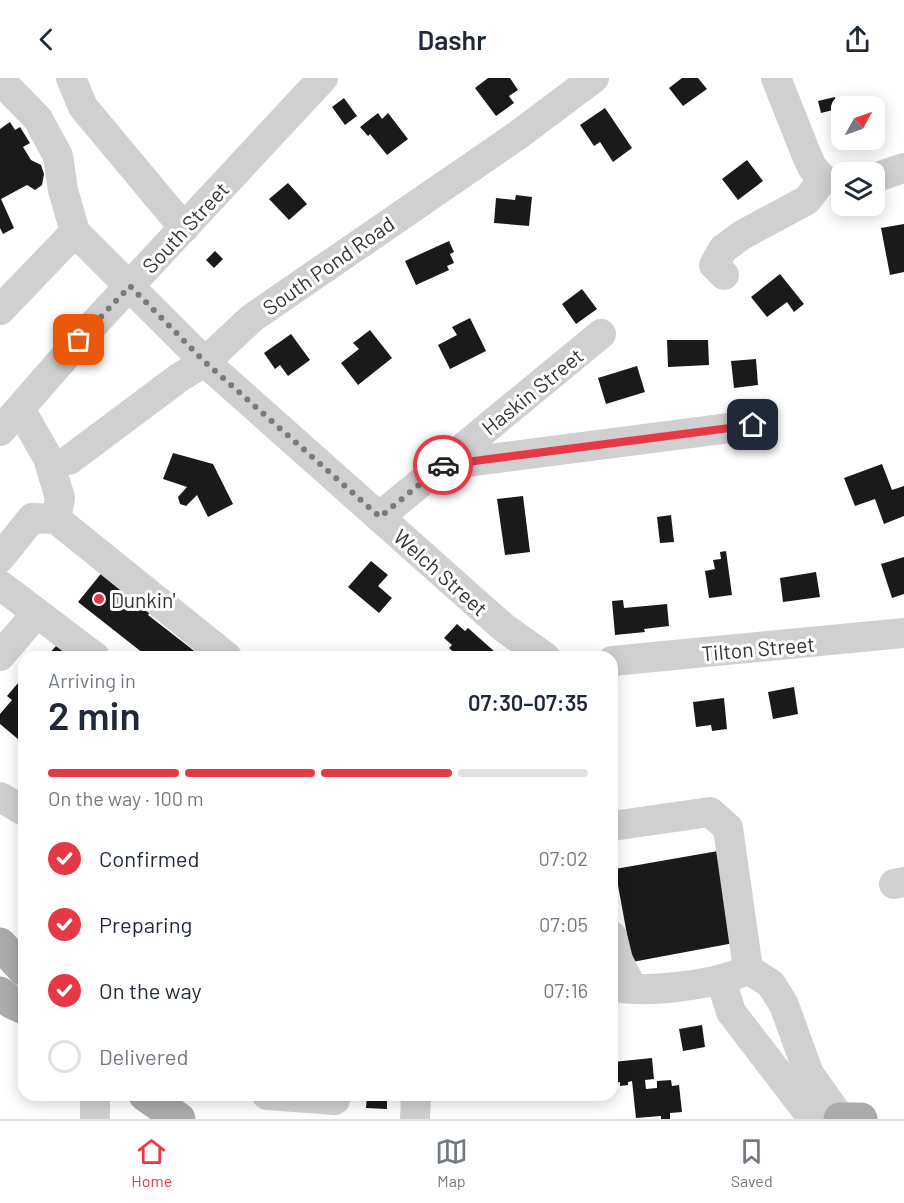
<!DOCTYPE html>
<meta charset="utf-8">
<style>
:root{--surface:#fff;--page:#f6f6f7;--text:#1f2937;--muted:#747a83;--line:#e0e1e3;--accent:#e63946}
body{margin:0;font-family:Barlow,sans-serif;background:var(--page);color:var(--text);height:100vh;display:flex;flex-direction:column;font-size:22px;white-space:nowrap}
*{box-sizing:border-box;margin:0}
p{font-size:20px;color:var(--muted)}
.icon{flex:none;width:33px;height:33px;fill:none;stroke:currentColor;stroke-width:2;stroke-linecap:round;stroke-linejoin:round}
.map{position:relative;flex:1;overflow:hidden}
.drawer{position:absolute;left:18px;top:573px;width:600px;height:450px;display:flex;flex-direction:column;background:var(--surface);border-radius:18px;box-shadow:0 3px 15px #0003}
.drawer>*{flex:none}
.needle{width:39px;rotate:50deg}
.buttons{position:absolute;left:831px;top:18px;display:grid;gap:12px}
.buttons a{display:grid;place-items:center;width:54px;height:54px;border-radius:12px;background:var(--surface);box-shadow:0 3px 15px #0003;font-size:30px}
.pin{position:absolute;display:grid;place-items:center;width:51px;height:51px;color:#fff;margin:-26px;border-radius:12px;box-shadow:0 3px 9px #0006}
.courier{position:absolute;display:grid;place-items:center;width:60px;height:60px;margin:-30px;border:4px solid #e63946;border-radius:50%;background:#fff;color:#222;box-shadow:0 2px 8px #0007}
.head em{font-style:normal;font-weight:600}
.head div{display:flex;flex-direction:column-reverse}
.head{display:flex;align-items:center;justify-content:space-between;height:102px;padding:0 30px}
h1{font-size:39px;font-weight:600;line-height:45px}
.bar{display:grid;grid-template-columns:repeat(4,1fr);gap:9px 6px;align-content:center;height:72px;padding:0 30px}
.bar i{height:8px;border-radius:4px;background:var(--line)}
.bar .current{background:var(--accent)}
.bar p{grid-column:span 4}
ol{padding:0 30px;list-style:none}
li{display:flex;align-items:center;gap:18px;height:66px}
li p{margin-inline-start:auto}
li .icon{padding:6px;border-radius:50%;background:var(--accent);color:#fff;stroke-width:4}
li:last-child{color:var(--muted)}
li i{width:33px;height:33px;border:3px solid var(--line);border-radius:50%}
header{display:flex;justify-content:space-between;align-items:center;height:78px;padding:0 30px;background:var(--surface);font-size:27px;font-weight:600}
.menu{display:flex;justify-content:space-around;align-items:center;height:84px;border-top:2px solid var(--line);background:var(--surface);font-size:16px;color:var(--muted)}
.menu a{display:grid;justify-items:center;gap:3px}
.menu .current{color:var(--accent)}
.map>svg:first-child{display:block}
.building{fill:#1a1a1a}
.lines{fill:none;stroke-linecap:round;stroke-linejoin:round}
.minor{stroke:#d0d0d0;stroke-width:30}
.major{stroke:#ababab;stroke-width:33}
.done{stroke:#7a7a7a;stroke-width:6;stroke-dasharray:0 10.8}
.route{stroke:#e63946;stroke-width:8}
.poi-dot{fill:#e63946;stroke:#fff;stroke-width:2}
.labels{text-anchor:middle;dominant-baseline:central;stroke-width:6;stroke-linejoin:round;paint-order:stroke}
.street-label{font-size:21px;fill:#333;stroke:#fff}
.poi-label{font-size:21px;fill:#333;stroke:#fff;text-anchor:start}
</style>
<header><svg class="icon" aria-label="back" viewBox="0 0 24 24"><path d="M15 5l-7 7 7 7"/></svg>Dashr<svg class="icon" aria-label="share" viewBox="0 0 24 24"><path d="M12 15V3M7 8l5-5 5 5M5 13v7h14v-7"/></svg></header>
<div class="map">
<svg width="904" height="1041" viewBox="0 0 904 1041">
<rect width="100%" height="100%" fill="#fff"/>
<g class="building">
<path d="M488 0H510L518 12 509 18 514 25 496 38 475 10Z"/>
<path d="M682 0H698L707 11 683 28 669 10Z"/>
<path d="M835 19 837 31 821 35 818 23Z"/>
<path d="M344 20 357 38 345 47 332 29Z"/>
<path d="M605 30 632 70 613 84 600 64 594 68 580 47Z"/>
<path d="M378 35 382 41 388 35 408 61 387 77 370 56 368 58 360 49Z"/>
<path d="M10 44 15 52 20 49 30 65 23 69 31 82 41 87 44 96 42 107 35 112 27 107 1 121 14 150 3 156 0 150V51Z"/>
<path d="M747 82 763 103 738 122 722 101Z"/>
<path d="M288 105 307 126 289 142 269 121Z"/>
<path d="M516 117 532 119 529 148 494 145 496 120 515 122Z"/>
<path d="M904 146V194L890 197 881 150Z"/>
<path d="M449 163 454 174 450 176 454 185 447 188 449 192 416 207 405 183Z"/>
<path d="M215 173 223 181 214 190 206 182Z"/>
<path d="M780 196 804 226 794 234 787 224 767 239 751 219Z"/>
<path d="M582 211 597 231 576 246 562 226Z"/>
<path d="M470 240 486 273 450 291 438 267 457 257 452 249Z"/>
<path d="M370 252 392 280 358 307 341 285 359 271 353 265Z"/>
<path d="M291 256 310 282 288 298 280 287 275 291 264 275Z"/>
<path d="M667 262H708L709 287 668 289Z"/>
<path d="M756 281 758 307 734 310 731 283Z"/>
<path d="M637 288 645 314 606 326 598 300Z"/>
<path d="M173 375 213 386 233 426 208 439 197 417 186 428 180 426 178 419 187 409 163 401Z"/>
<path d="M882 386 892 412 904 408V438L884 446 875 421 855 428 844 400Z"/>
<path d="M523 418 530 474 505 477 497 421Z"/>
<path d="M671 437 674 464 660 465 657 439Z"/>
<path d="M726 473 732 517 709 520 705 493 715 491 713 482 721 481 720 474Z"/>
<path d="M904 479V516L892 520 881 486Z"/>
<path d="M371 483 388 497 378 508 392 520 379 535 348 509Z"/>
<path d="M104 492 153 530 148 537 202 579H148L78 524Z"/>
<path d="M816 494 820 519 783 524 780 500Z"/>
<path d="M623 522 624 530 667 526 669 548 644 551 645 554 615 557 612 523Z"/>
<path d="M457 546 465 553 468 550 495 574 491 579H459L449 570 452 567 444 560Z"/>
<path d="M57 567 71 579H46Z"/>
<path d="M24 598V666L0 646V636L12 622 7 618Z"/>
<path d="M794 609 798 636 773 641 768 614Z"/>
<path d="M724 620 727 651 712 653 711 647 696 649 693 624Z"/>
<path d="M718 773 734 865 632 884 615 791Z"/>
<path d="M702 947 705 969 683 973 679 951Z"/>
<path d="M652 980 654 1001 645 1002 646 1011 657 1010V1003L671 1002 672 1008 679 1007 682 1034 670 1035V1041H661V1038L636 1040 632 1003 628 1004V1007L620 1008V1004L615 1005 613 984Z"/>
<path d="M367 1017H387V1031L366 1030Z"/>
</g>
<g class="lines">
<g class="minor">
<path d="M71 0 83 29 184 150"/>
<path d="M776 0 807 78 812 89 823 101"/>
<path d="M0 2 38 41 58 78 63 112 75 154"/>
<path d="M874 100 904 90"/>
<path d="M724 197 714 187 723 171 742 157 807 122 823 101"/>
<path d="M0 232 75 154 205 284 503 549 545 579"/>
<path d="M20 331 48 380 60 420 56 441"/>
<path d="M0 353 91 249 323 0"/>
<path d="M69 382 180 299 205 284 252 240 518 57 594 0"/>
<path d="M442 387 753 347"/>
<path d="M379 439 601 256"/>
<path d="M0 480 32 440 56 441 227 579"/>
<path d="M0 507 95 579"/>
<path d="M0 578 37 535"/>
<path d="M612 583 904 555"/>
<path d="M0 719 24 733"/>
<path d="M612 748 710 734 728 750 748 891 771 906 784 927 809 996 841 1041"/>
<path d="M894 806 904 804"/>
<path d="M612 858 618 882 632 910"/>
<path d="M721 902 731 934 813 1041"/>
<path d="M612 908C642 916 711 907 740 895"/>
<path d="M95 1017V1041"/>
<path d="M267 1017 335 1022"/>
<path d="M415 1041 416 1017"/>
</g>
<g class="major">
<path d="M0 866 24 892"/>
<path d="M0 915 11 924 24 930"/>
<path d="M145 1017 179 1041"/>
<path d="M840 1041H861"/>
</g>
</g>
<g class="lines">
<path class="done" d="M79 262 130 208 205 284 380 439 443 387"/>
<path class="route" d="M443 387 753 347"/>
</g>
<circle class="poi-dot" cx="99" cy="521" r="6"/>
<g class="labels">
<g class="street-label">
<text transform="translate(185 149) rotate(-47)">South Street</text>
<text transform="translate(328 187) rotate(-35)">South Pond Road</text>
<text transform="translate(532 313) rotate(-39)">Haskin Street</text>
<text transform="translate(441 494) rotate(42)">Welch Street</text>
<text transform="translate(758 570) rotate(-5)">Tilton Street</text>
</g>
<g class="poi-label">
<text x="111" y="521">Dunkin'</text>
</g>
</g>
</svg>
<div class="buttons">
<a><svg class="needle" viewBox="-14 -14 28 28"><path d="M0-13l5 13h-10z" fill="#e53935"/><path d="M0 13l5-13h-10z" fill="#747a83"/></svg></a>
<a><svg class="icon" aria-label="layers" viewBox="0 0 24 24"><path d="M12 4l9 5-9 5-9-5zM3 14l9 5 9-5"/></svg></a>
</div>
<div class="pin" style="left:79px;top:262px;background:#ea580c"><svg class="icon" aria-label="bag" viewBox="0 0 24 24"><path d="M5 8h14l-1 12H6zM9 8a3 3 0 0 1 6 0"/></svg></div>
<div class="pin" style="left:753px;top:347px;background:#1f2937"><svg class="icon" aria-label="home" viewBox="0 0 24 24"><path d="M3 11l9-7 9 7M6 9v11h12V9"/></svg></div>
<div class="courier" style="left:443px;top:387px"><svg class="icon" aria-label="car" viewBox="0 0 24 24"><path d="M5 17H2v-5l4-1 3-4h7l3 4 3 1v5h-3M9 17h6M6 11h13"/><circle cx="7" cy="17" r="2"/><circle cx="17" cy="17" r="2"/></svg></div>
<section class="drawer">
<div class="head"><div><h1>2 min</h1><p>Arriving in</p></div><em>07:30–07:35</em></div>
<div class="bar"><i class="current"></i><i class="current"></i><i class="current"></i><i></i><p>On the way · 100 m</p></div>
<ol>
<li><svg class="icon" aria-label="check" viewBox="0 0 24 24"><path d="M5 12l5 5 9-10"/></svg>Confirmed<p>07:02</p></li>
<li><svg class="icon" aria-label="check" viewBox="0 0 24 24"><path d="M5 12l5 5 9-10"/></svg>Preparing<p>07:05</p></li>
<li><svg class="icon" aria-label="check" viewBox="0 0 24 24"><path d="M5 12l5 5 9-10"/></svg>On the way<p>07:16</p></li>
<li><i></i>Delivered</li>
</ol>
</section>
</div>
<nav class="menu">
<a class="current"><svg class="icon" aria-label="home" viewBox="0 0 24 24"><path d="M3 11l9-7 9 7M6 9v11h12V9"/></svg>Home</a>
<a><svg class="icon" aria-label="map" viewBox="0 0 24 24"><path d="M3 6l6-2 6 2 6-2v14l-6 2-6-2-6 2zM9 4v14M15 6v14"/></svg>Map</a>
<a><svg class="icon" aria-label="saved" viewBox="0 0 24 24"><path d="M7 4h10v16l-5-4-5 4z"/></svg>Saved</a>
</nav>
